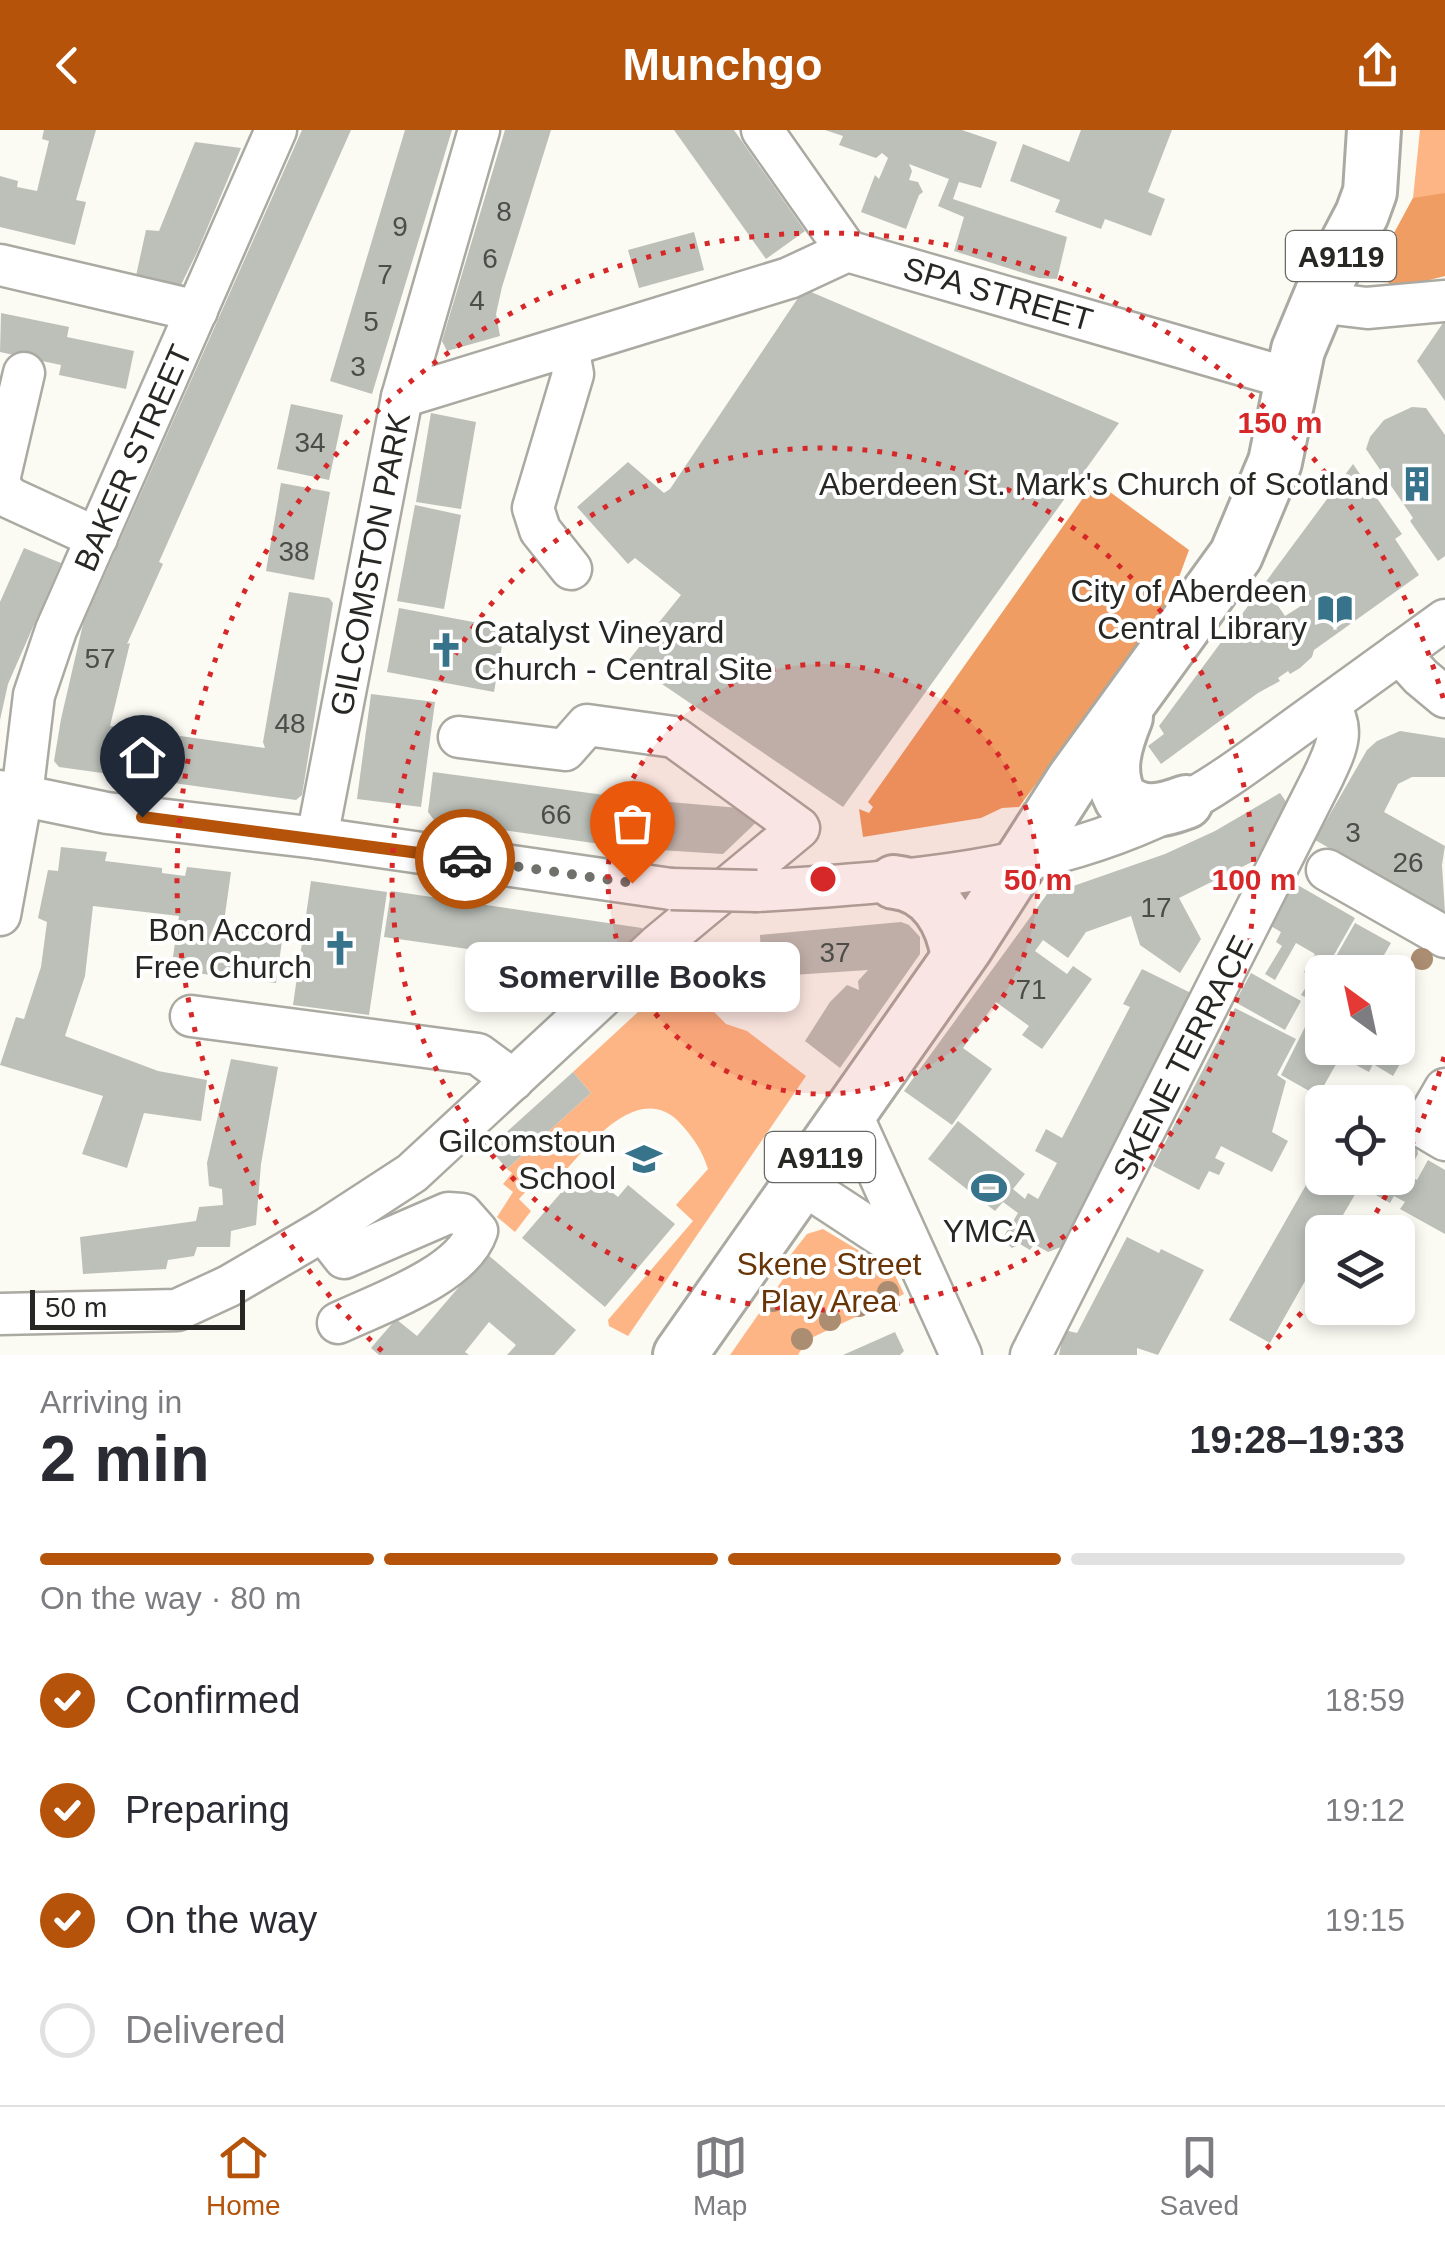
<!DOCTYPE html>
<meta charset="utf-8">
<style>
:root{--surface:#fff;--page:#f2f2f3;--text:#2b2b33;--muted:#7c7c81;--line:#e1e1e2;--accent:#b45309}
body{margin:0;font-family:Helvetica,sans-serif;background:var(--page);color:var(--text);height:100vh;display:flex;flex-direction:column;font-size:38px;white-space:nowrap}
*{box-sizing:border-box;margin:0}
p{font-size:32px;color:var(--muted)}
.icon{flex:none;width:55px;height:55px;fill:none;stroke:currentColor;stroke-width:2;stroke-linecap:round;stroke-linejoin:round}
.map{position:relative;height:1225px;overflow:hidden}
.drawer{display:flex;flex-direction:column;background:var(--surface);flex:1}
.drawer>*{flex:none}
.needle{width:65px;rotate:327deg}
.buttons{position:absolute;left:1305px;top:825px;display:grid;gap:20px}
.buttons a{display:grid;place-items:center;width:110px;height:110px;border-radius:15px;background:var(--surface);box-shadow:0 5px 15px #0003;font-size:50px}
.scale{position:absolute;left:30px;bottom:25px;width:215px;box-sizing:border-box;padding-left:10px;border:5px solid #272724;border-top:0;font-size:28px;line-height:35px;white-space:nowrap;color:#272724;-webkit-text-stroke:8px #fff;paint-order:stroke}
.pin{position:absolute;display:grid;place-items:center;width:85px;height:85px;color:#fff;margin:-102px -42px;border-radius:50% 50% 50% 0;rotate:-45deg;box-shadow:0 0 10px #0007}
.pin .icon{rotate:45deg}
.courier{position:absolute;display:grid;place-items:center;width:100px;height:100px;margin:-50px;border:8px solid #b45309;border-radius:50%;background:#fff;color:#222;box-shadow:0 2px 12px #0007}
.bubble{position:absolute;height:70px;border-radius:15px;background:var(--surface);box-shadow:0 5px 15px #0003;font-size:32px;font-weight:700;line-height:70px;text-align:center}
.summary em{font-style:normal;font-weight:700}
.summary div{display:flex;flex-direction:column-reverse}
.summary{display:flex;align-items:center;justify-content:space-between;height:170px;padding:0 40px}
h1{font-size:65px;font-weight:700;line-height:75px}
.bar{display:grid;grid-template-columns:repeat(4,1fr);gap:15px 10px;align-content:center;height:120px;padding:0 40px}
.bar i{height:12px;border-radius:8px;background:var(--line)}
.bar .active{background:var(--accent)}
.bar p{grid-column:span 4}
ol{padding:0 40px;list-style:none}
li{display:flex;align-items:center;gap:30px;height:110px}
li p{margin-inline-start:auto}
li .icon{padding:10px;border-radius:50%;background:var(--accent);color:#fff;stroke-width:4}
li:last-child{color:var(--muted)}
li i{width:55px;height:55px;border:5px solid var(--line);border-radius:50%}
header{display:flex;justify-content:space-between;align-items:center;height:130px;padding:0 40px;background:var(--accent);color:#fff;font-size:45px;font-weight:700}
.menu{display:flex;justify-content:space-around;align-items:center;height:140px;border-top:2px solid var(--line);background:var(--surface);font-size:28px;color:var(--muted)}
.menu a{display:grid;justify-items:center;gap:5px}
.menu .active{color:var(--accent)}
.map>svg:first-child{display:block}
.green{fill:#fdb585}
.forest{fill:#ef9d63}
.building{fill:#bcc0b9;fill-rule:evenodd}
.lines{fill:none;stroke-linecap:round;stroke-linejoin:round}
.minor-casing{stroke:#aaa9a2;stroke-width:45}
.major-casing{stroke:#aaa9a2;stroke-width:58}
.minor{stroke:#fff;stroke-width:40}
.major{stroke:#fff;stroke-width:52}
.minor-bridge-casing{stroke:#aaa9a2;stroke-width:45;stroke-linecap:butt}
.minor-bridge{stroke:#fff;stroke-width:40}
.tree{fill:#ab8d71}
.done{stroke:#71716c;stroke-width:10;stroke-dasharray:0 18}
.route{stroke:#b45309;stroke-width:12}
.ring{fill:none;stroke:#d62828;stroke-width:5;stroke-dasharray:5 10}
.labels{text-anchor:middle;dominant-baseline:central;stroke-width:8;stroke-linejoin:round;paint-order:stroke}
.number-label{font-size:28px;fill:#4c4d49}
.shield{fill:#fff;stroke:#686866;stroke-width:2.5}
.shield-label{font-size:30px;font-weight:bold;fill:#272724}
.street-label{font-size:32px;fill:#272724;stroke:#fff}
.poi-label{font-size:32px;fill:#272724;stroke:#fff;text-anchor:end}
.park-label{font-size:32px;fill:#693406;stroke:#fff}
.centre{fill:#d62828;stroke:#fff;stroke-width:5}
.ring-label{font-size:30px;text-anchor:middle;font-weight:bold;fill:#d62828;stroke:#fff;stroke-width:8;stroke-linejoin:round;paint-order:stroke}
</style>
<header><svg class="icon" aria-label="back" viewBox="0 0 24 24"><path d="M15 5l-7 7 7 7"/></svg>Munchgo<svg class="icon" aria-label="share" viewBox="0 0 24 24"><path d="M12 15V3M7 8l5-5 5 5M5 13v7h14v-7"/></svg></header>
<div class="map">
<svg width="1445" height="1225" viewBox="0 0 1445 1225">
<rect width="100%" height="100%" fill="#fbfaf3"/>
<g class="green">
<path d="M1420 0H1445V146L1392 159 1378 133 1413 68Z"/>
<path d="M678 845 726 894 747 901 806 946 628 1206 609 1196 608 1190 693 1091 676 1075 708 1039C702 1020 693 1007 679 992 636 948 581 1024 555 1053L542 1044 519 1069 531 1081 515 1102 497 1087 513 1062 503 1054 512 1043 507 1039 591 963 573 942Z"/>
<path d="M823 1099 893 1141 904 1164 807 1210 798 1225H730L788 1142 785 1132 807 1104Z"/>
</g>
<g class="forest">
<path d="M1445 63V146L1392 159 1378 133 1413 68Z"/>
<path d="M1095 351 1189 420 1168 477 1019 677 1002 678 981 688 863 707 859 679 869 683 873 677 868 672Z"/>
</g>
<g class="building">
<path d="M44 0H96L76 70 86 72 75 115 0 97V46L18 51 17 57 37 61 49 11 42 9Z"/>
<path d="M302 0H351L159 432 163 434 127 514 130 513 110 596 265 618 263 612 289 462 329 468 333 473 302 665 296 670 59 637 54 631 61 589 83 494Z"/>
<path d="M405 0H452L372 264 330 251Z"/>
<path d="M505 0H551L502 157 496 184 500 206 447 221 442 211Z"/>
<path d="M674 0H734L805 101 766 129Z"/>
<path d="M825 0H962L997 12 981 58 959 52 953 69 1067 107 1057 149 1039 148 954 121 964 87 938 76 949 49 909 34 912 41 909 50 918 52 923 62 919 65 906 99 861 82 875 45 879 49 888 28 882 23 876 28 839 15 843 6Z"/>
<path d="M1081 0H1172L1148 62 1165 69 1151 106 1105 89 1101 99 1055 82 1060 70 1010 51 1023 14 1069 32Z"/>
<path d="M195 12 241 18 198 120 181 155 136 146 146 100 159 101Z"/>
<path d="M694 102 704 140 639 158 628 120Z"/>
<path d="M804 159 1119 293 843 677 628 531 681 465 635 428 628 434 577 377 628 332 664 363 670 359Z"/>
<path d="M1 183 69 197 67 207 134 221 126 259 59 245 61 235 0 222Z"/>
<path d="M1445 190V271L1417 231Z"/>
<path d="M291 274 343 285 329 350 277 339Z"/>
<path d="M1412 277 1426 278 1445 305V426L1438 431 1410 391 1413 388 1366 319 1370 307 1384 290Z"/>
<path d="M431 283 476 292 461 379 416 372Z"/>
<path d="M1353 334 1402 404 1395 409 1419 445 1314 520 1312 527 1300 538 1290 544 1288 541 1278 548 1280 551 1258 563 1161 634 1148 616 1164 604 1159 596ZM1302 454 1312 469 1285 486 1276 473Z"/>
<path d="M281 353 330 362 314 450 266 441Z"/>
<path d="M415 375 461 385 444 479 397 471Z"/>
<path d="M24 418 61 433 8 554 0 590V472Z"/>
<path d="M399 478 505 498 494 562 387 542Z"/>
<path d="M371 564 435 572 421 677 357 669Z"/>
<path d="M1400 601 1445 608V647H1412L1398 654 1384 682 1445 716 1442 735 1445 783 1315 710 1367 620 1377 611Z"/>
<path d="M433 642 634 669 763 680 766 683 723 724 628 718 434 690 428 682Z"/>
<path d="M1280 663 1287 673 1256 730 1179 768 1201 809 1180 843 1140 815 1131 786 1086 802 1068 828 1043 810 1035 821 1067 844 1073 836 1092 849 1042 919 1022 905 1029 896 996 872 963 918 992 939 952 995 904 961 1050 760 1059 761 1165 724 1215 701Z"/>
<path d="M61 717 107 722 105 731 162 738V743L185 746 187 737 231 742 223 799 283 804 276 853 171 840 179 786 93 776 85 846 65 906 158 941 207 950 201 991 144 983 127 1038 82 1024 103 966 0 935 16 887 24 889 41 837 47 792 38 788 48 740 58 741Z"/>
<path d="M1289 750 1355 788 1309 869 1301 865 1312 847 1304 842 1315 824 1296 813 1275 850 1265 844 1282 816 1276 812 1281 802 1266 793Z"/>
<path d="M311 751 387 762 369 885 293 875Z"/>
<path d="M391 761 642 798 643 804 608 839 384 807Z"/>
<path d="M901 792 909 795 920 807V824L840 938 805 911 830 872 847 855 859 860 858 851 868 840 762 847 760 805Z"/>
<path d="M1355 793 1391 813 1374 842H1327Z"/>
<path d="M1142 839 1191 863 1061 1117 1048 1122 1034 1114 1030 1120 1020 1114 1012 1118 1005 1112 1004 1106 1018 1083 1003 1072 995 1081 928 1029 958 991 1025 1044 1013 1059 1025 1069 1028 1063 1038 1069 1057 1033 1035 1021 1046 999 1062 1008 1130 877 1123 874Z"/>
<path d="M1251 843 1301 871 1285 900 1235 872Z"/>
<path d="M1322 863V918H1338L1343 922 1318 966 1281 945Z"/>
<path d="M1235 878 1296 909 1277 945 1286 951 1272 1002 1288 1011 1272 1042 1221 1016 1215 1028 1225 1033 1219 1045 1209 1041 1199 1060 1153 1036Z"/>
<path d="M1398 902 1413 911 1393 946 1373 934 1369 942 1345 929 1350 920 1345 918H1398Z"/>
<path d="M231 929 278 937 261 1034 256 1095 231 1101 230 1117H197L194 1126 168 1130 166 1139 83 1144 80 1107 196 1091 199 1077 223 1075 222 1059 209 1056 207 1033Z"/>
<path d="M573 942 591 963 507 1039 489 1018Z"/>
<path d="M1398 980 1402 982 1407 1012 1417 1018 1418 1024 1407 1044 1417 1050 1428 1030 1445 1040V1104L1400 1079 1405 1072 1394 1066 1390 1073 1360 1056 1333 1102H1322V1121L1270 1213 1229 1190 1322 1027V1048H1398Z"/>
<path d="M594 1048 618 1067 628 1055 675 1094 605 1177 522 1108 571 1051 583 1061Z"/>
<path d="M1127 1107 1159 1123 1161 1119 1204 1140 1158 1225 1137 1218V1225H1059L1064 1200 1077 1203Z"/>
<path d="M487 1124 576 1200 554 1225H507L516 1215 489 1192 465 1222 469 1225H379L371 1218 396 1189 417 1206Z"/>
<path d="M895 1202 904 1221 900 1225H843Z"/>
</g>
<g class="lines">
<defs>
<g id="minor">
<path d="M762 0 847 121 1291 249"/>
<path d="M0 135 197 181"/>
<path d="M1317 172 1367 178 1445 171"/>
<path d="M568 217 573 244 533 378 540 400 571 439"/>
<path d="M402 267 789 148 847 121"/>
<path d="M0 346 24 243"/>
<path d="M0 357 10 368 97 408"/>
<path d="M1399 523 1421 547 1445 567"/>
<path d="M0 661 107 683 317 708 671 759"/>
<path d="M317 708 402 267 479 0"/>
<path d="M1327 740 1445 807"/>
<path d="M757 761C898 752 1041 744 1171 680 1216 658 1257 626 1297 597 1347 561 1396 525 1445 490"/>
<path d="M0 785 22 665 34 565 56 500 276 0"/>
<path d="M191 886 478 924 513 950"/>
<path d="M1445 959 1423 997 1445 1010"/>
<path d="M851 983 961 1225"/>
<path d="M801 1053 917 1129"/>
<path d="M323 1101 344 1128 448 1083 462 1084 477 1101C462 1146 378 1174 338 1193"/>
<path d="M0 1184 177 1180 229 1156 323 1101 412 1043 658 815 799 698 674 607 587 595 565 620 459 607"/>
<path d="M1031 1225 1323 647C1335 621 1347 600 1328 575"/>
</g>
<g id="major">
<path d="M1126 587C1115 614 1106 642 1121 669 1142 686 1162 681 1186 672"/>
<path d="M894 752C934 756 953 792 958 828"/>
<path d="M680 1225 966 817 1073 650 1236 425 1275 332 1298 220 1326 153 1362 84 1370 62 1374 0"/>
</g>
</defs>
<use href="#minor" class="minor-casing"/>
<use href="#major" class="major-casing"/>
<use href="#minor" class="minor"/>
<use href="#major" class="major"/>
<defs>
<path id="minor-bridge" d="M671 759 757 761"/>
</defs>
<use href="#minor-bridge" class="minor-bridge-casing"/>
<use href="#minor-bridge" class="minor-bridge"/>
</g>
<g class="tree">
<circle cx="1422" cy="829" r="11"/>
<circle cx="888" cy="1162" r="11"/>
<circle cx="773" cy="1171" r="11"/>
<circle cx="859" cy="1176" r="11"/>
<circle cx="830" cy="1190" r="11"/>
<circle cx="802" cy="1209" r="11"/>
</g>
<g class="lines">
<path class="done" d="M465 729 632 753"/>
<path class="route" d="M142 687 465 729"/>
</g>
<circle cx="823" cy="749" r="215" fill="#d62828" fill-opacity=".12"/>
<g class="ring">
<circle cx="823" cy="749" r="215"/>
<circle cx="823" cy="749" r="431"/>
<path d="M1444 927A646 646 0 0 1 1399 1042M1393 1052A646 646 0 0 1 1365 1101M1321 1160A646 646 0 0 1 1264 1221M382 1221A646 646 0 1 1 1444 571"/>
</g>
<defs>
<symbol id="building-bare" viewBox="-9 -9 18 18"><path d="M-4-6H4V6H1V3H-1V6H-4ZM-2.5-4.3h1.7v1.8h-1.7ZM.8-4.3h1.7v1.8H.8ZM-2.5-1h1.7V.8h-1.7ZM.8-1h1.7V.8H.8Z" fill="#37738a" stroke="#fff" stroke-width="2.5" paint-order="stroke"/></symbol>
<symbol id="library-bare" viewBox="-9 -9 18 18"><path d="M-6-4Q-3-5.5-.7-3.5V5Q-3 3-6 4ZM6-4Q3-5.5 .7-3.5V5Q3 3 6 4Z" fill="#37738a" stroke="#fff" stroke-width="2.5" paint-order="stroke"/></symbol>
<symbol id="church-bare" viewBox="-9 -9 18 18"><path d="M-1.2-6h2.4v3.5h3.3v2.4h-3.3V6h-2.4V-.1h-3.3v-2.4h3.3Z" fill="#37738a" stroke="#fff" stroke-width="2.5" paint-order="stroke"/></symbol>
<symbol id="school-bare" viewBox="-9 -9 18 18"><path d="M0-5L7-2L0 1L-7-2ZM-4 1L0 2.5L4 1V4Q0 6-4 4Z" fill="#37738a" stroke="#fff" stroke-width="2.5" paint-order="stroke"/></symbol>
<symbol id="stadium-bare" viewBox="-9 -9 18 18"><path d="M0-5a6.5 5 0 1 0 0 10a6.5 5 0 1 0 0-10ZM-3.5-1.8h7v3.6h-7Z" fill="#37738a" stroke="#fff" stroke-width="2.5" paint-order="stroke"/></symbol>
</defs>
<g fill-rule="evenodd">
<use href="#building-bare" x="1392" y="329" width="50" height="50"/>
<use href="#library-bare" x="1310" y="454" width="50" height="50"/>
<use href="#church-bare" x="421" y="495" width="50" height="50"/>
<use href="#church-bare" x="315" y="793" width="50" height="50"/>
<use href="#school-bare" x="619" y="1004" width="50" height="50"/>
<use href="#stadium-bare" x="964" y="1033" width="50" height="50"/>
</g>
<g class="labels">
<g class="number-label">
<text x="504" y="81">8</text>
<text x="400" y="96">9</text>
<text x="490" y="128">6</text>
<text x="385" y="144">7</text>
<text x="477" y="170">4</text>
<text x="371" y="191">5</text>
<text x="358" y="236">3</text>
<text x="310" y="312">34</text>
<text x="294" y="421">38</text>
<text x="100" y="528">57</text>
<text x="290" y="593">48</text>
<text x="556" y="684">66</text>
<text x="1353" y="702">3</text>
<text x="1408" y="732">26</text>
<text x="1156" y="777">17</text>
<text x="835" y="822">37</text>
<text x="1031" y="859">71</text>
</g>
<g class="shield">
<rect x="1286" y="101" width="110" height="50" rx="8"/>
<rect x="765" y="1002" width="110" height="50" rx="8"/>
</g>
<g class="shield-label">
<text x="1341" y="126">A9119</text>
<text x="820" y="1027">A9119</text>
</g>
<g class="street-label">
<text transform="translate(998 164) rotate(16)">SPA STREET</text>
<text transform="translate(133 328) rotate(-66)">BAKER STREET</text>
<text transform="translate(370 434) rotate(-79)">GILCOMSTON PARK</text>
<text transform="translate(1183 928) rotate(-63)">SKENE TERRACE</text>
</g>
<g class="poi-label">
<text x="1389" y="354">Aberdeen St. Mark's Church of Scotland</text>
<text x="1307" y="461">City of Aberdeen<tspan x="1307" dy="37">Central Library</tspan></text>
<text x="474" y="502" text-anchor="start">Catalyst Vineyard<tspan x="474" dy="37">Church - Central Site</tspan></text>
<text x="312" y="800">Bon Accord<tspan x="312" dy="37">Free Church</tspan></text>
<text x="616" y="1011">Gilcomstoun<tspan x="616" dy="37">School</tspan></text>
<text x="989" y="1101" text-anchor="middle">YMCA</text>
</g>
<g class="park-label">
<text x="829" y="1134">Skene Street<tspan x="829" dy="37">Play Area</tspan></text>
</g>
</g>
<circle cx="823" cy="749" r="15" class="centre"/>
<g class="ring-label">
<text x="1280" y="303">150 m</text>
<text x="1038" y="760">50 m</text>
<text x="1254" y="760">100 m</text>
</g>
</svg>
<div class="buttons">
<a><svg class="needle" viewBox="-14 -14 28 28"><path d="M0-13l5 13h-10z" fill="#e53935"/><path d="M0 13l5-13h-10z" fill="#7c7c81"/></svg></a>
<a><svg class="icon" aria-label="locate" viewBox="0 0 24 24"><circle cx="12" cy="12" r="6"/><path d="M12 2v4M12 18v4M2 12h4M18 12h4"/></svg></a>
<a><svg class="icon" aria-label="layers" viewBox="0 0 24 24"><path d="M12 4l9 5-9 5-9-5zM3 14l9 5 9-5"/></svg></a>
</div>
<div class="scale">50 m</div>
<div class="pin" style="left:632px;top:753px;background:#ea580c"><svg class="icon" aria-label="bag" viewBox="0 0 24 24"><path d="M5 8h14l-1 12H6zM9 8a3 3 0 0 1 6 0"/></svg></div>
<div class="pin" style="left:142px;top:687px;background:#1f2937"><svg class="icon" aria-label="home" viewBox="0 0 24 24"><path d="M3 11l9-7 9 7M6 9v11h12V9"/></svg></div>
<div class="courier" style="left:465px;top:729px"><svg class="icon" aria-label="car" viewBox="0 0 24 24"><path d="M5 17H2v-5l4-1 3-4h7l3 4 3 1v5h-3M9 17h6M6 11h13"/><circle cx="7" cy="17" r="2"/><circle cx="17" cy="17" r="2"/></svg></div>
<div class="bubble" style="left:465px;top:812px;width:335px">Somerville Books</div>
</div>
<section class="drawer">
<div class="summary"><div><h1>2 min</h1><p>Arriving in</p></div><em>19:28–19:33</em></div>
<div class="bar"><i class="active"></i><i class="active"></i><i class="active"></i><i></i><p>On the way · 80 m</p></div>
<ol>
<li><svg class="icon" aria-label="check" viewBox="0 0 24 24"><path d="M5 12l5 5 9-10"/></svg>Confirmed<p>18:59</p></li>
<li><svg class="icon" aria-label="check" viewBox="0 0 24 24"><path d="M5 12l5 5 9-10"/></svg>Preparing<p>19:12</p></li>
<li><svg class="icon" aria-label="check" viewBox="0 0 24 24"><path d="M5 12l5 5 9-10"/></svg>On the way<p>19:15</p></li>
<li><i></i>Delivered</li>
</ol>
</section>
<nav class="menu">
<a class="active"><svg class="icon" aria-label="home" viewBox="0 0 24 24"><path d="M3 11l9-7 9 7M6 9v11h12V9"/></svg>Home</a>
<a><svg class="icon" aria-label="map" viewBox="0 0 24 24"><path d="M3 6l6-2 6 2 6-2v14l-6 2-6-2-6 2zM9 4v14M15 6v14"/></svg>Map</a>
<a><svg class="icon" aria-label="saved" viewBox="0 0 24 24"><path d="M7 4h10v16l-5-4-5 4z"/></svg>Saved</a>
</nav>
